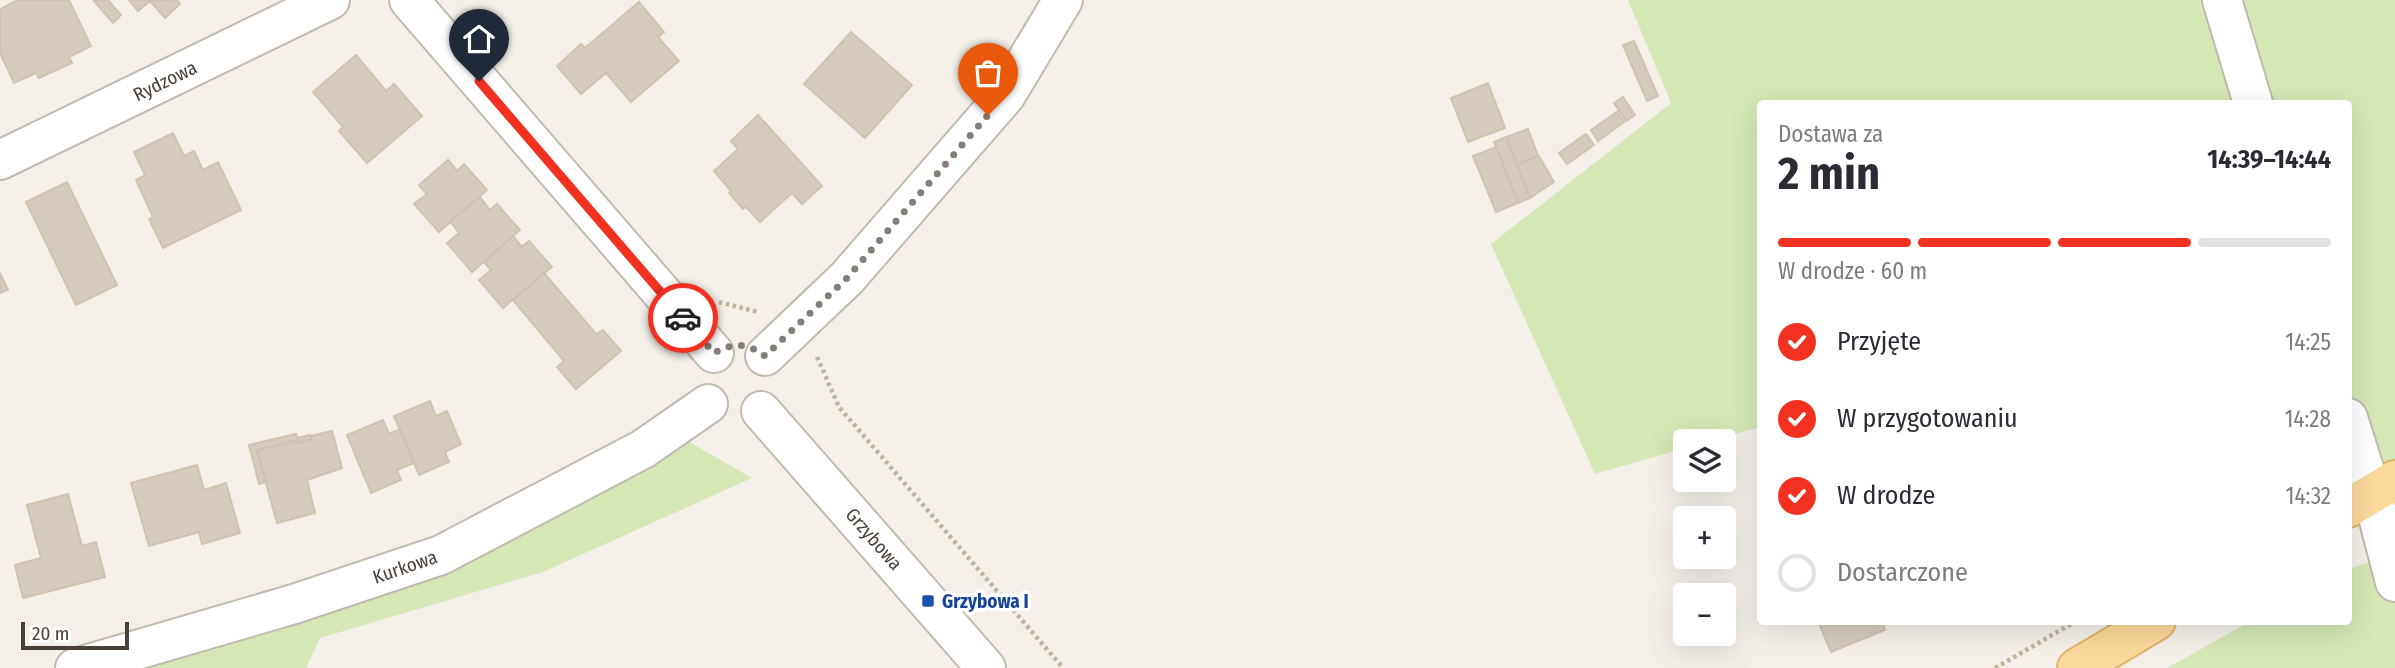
<!DOCTYPE html>
<html lang="pl">
<meta charset="utf-8">
<style>
:root{--surface:#fff;--page:#f7f7f7;--text:#2b2b33;--muted:#7c7c81;--line:#e1e1e2;--accent:#f33121}
body{margin:0;font-family:"Fira Sans Condensed",sans-serif;background:var(--page);color:var(--text);height:100vh;display:flex;flex-direction:column;font-size:26px;white-space:nowrap}
*{box-sizing:border-box;margin:0}
p{font-size:23px;color:var(--muted)}
.icon{flex:none;width:38px;height:38px;fill:none;stroke:currentColor;stroke-width:2;stroke-linecap:round;stroke-linejoin:round}
.map{position:relative;flex:1;overflow:hidden}
.drawer{position:absolute;left:1757px;top:100px;width:595px;height:525px;display:flex;flex-direction:column;background:var(--surface);border-radius:7px;box-shadow:0 7px 28px #0002}
.drawer>*{flex:none}
.buttons{position:absolute;left:1673px;top:429px;display:grid;gap:14px}
.buttons a{display:grid;place-items:center;width:63px;height:63px;border-radius:7px;background:var(--surface);box-shadow:0 7px 28px #0002;font-size:35px}
.scale{position:absolute;left:21px;bottom:18px;width:108px;box-sizing:border-box;padding-left:7px;border:4px solid #484038;border-top:0;font-size:19px;line-height:24px;white-space:nowrap;color:#484038;-webkit-text-stroke:5px #fff;paint-order:stroke}
.pin{position:absolute;display:grid;place-items:center;width:60px;height:60px;color:#fff;margin:-72px -30px;border-radius:50% 50% 50% 0;rotate:-45deg;box-shadow:0 0 7px #0007}
.pin .icon{rotate:45deg}
.courier{position:absolute;display:grid;place-items:center;width:70px;height:70px;margin:-35px;border:5px solid #f33121;border-radius:50%;background:#fff;color:#222;box-shadow:0 2px 9px #0007}
.head em{font-style:normal;font-weight:700}
.head div{display:flex;flex-direction:column-reverse}
.head{display:flex;align-items:center;justify-content:space-between;height:119px;padding:0 21px}
h1{font-size:46px;font-weight:700;line-height:52px}
.bar{display:grid;grid-template-columns:repeat(4,1fr);gap:10px 7px;align-content:center;height:84px;padding:0 21px}
.bar i{height:9px;border-radius:5px;background:var(--line)}
.bar .on{background:var(--accent)}
.bar p{grid-column:span 4}
ol{padding:0 21px;list-style:none}
li{display:flex;align-items:center;gap:21px;height:77px}
li p{margin-inline-start:auto}
li .icon{padding:7px;border-radius:50%;background:var(--accent);color:#fff;stroke-width:4}
li:last-child{color:var(--muted)}
li i{width:38px;height:38px;border:4px solid var(--line);border-radius:50%}
.map>svg:first-child{display:block}
.green{fill:#d4e7b4}
.building{fill:#d5cbbf;stroke:#d0c2b2;stroke-width:2}
.lines{fill:none;stroke-linecap:round;stroke-linejoin:round}
.street-casing{stroke:#c2baaf;stroke-width:42}
.primary-casing{stroke:#e0b46b;stroke-width:42}
.path{stroke:#c1b29e;stroke-width:4.5;stroke-dasharray:3.5 3.5;stroke-linecap:butt}
.street{stroke:#fff;stroke-width:38}
.primary{stroke:#fbd89b;stroke-width:38}
.done{stroke:#847e76;stroke-width:7;stroke-dasharray:0 12.6}
.route{stroke:#f33121;stroke-width:9}
.transit-dot{fill:#1a4fb4;stroke:#fff;stroke-width:2.5}
.labels{text-anchor:middle;dominant-baseline:central;stroke-width:7;stroke-linejoin:round;paint-order:stroke}
.street-label{font-size:19px;fill:#484038;stroke:#fff}
.transit-label{font-size:19px;font-weight:bold;fill:#164399;stroke:#fff;text-anchor:start}
</style>
<div class="map">
<svg width="2395" height="668" viewBox="0 0 2395 668">
<rect width="100%" height="100%" fill="#f4f0e9"/>
<g class="green">
<path d="M1628 0H2222L2253 103H1760V427L1711 441H1685V448L1595 474 1491 244 1671 103Z"/>
<path d="M2228 0H2395V668H2167L2251 621H2348L2349 569 2386 556 2349 450 2348 103H2257Z"/>
<path d="M670 431 752 478 543 572 320 638 306 668H75L294 604Z"/>
</g>
<g class="building">
<path d="M18 0H69L91 46 69 57 72 63 39 78 36 73 14 83 0 53V9Z"/>
<path d="M96 0H108L121 15 113 23 94 1Z"/>
<path d="M129 0H177L180 4 165 18 150 1 138 11Z"/>
<path d="M639 2 664 32 658 37 679 61 631 102 606 73 581 94 557 66 581 44 585 48Z"/>
<path d="M851 32 912 85 865 138 804 84Z"/>
<path d="M1634 41 1658 96 1647 101 1623 45Z"/>
<path d="M356 55 386 91 394 84 422 116 367 163 339 131 343 127 313 92Z"/>
<path d="M1488 83 1505 128 1468 142 1451 98Z"/>
<path d="M1623 97 1635 115 1626 121 1614 103Z"/>
<path d="M1617 112 1624 122 1598 141 1591 130Z"/>
<path d="M758 115 822 186 802 204 792 193 760 222 746 207 743 209 729 193 731 191 714 171 738 149 731 141Z"/>
<path d="M1528 129 1538 156 1517 165 1506 137Z"/>
<path d="M173 133 184 156 194 151 203 170 218 162 241 210 163 248 149 219 153 217 136 180 145 175 134 152Z"/>
<path d="M1586 134 1594 145 1567 164 1559 153Z"/>
<path d="M1506 137 1530 198 1518 203 1494 142Z"/>
<path d="M1496 147 1518 203 1496 212 1473 156Z"/>
<path d="M1539 156 1554 182 1530 198 1517 165Z"/>
<path d="M448 160 457 171 464 164 487 190 439 232 414 204 427 194 419 185Z"/>
<path d="M67 182 117 285 76 305 26 202Z"/>
<path d="M480 197 490 210 497 204 520 230 472 272 447 243 459 233 450 221Z"/>
<path d="M513 236 522 247 529 241 552 267 503 308 479 280 491 270 484 262Z"/>
<path d="M0 273 8 290 0 293Z"/>
<path d="M544 273 596 334 603 330 621 351 576 389 557 367 564 361 513 300Z"/>
<path d="M430 401 436 416 447 411 461 444 445 452 449 462 419 475 394 416Z"/>
<path d="M383 420 389 434 400 429 414 463 397 470 401 480 371 493 347 435Z"/>
<path d="M332 431 342 468 307 480 315 513 277 523 257 450 298 440V443L312 439 311 436Z"/>
<path d="M296 434 297 438 310 435 312 439 298 443V440L257 450 266 482 259 484 249 445Z"/>
<path d="M197 465 204 490 226 483 240 533 202 544 199 532 149 546 131 483Z"/>
<path d="M68 494 82 546 96 542 105 577 23 598 15 565 41 558 27 505Z"/>
<path d="M1818 621H1882L1885 630 1831 652Z"/>
</g>
<g class="lines">
<defs>
<g id="street">
<path d="M409 0 714 353"/>
<path d="M2222 0 2253 103"/>
<path d="M0 160 330 0"/>
<path d="M765 356 847 278 1006 95 1063 0"/>
<path d="M761 411 986 668"/>
<path d="M2348 418 2372 494 2395 582"/>
<path d="M75 668 294 604 441 555 643 449 708 404"/>
</g>
<g id="primary">
<path d="M2348 508 2395 480"/>
<path d="M2077 668 2156 621"/>
</g>
</defs>
<use href="#street" class="street-casing"/>
<use href="#primary" class="primary-casing"/>
<g class="path">
<path d="M719 302 758 312"/>
<path d="M817 357 839 407 1063 668"/>
<path d="M1995 668 2073 623"/>
</g>
<use href="#street" class="street"/>
<use href="#primary" class="primary"/>
</g>
<g class="lines">
<path class="done" d="M683 318 714 353C733 342 748 343 765 356L847 278 988 115"/>
<path class="route" d="M479 81 683 318"/>
</g>
<rect class="transit-dot" x="921" y="594" width="14" height="14" rx="3.5"/>
<g class="labels">
<g class="street-label">
<text transform="translate(165 81) rotate(-26)">Rydzowa</text>
<text transform="translate(874 539) rotate(49)">Grzybowa</text>
<text transform="translate(405 567) rotate(-19)">Kurkowa</text>
</g>
<g class="transit-label">
<text x="942" y="601">Grzybowa I</text>
</g>
</g>
</svg>
<div class="buttons">
<a><svg class="icon" aria-label="layers" viewBox="0 0 24 24"><path d="M12 4l9 5-9 5-9-5zM3 14l9 5 9-5"/></svg></a>
<a>+</a>
<a>−</a>
</div>
<div class="scale">20 m</div>
<div class="pin" style="left:988px;top:115px;background:#ea580c"><svg class="icon" aria-label="bag" viewBox="0 0 24 24"><path d="M5 8h14l-1 12H6zM9 8a3 3 0 0 1 6 0"/></svg></div>
<div class="pin" style="left:479px;top:81px;background:#1f2937"><svg class="icon" aria-label="home" viewBox="0 0 24 24"><path d="M3 11l9-7 9 7M6 9v11h12V9"/></svg></div>
<div class="courier" style="left:683px;top:318px"><svg class="icon" aria-label="car" viewBox="0 0 24 24"><path d="M5 17H2v-5l4-1 3-4h7l3 4 3 1v5h-3M9 17h6M6 11h13"/><circle cx="7" cy="17" r="2"/><circle cx="17" cy="17" r="2"/></svg></div>
<section class="drawer">
<div class="head"><div><h1>2 min</h1><p>Dostawa za</p></div><em>14:39–14:44</em></div>
<div class="bar"><i class="on"></i><i class="on"></i><i class="on"></i><i></i><p>W drodze · 60 m</p></div>
<ol>
<li><svg class="icon" aria-label="check" viewBox="0 0 24 24"><path d="M5 12l5 5 9-10"/></svg>Przyjęte<p>14:25</p></li>
<li><svg class="icon" aria-label="check" viewBox="0 0 24 24"><path d="M5 12l5 5 9-10"/></svg>W przygotowaniu<p>14:28</p></li>
<li><svg class="icon" aria-label="check" viewBox="0 0 24 24"><path d="M5 12l5 5 9-10"/></svg>W drodze<p>14:32</p></li>
<li><i></i>Dostarczone</li>
</ol>
</section>
</div>
